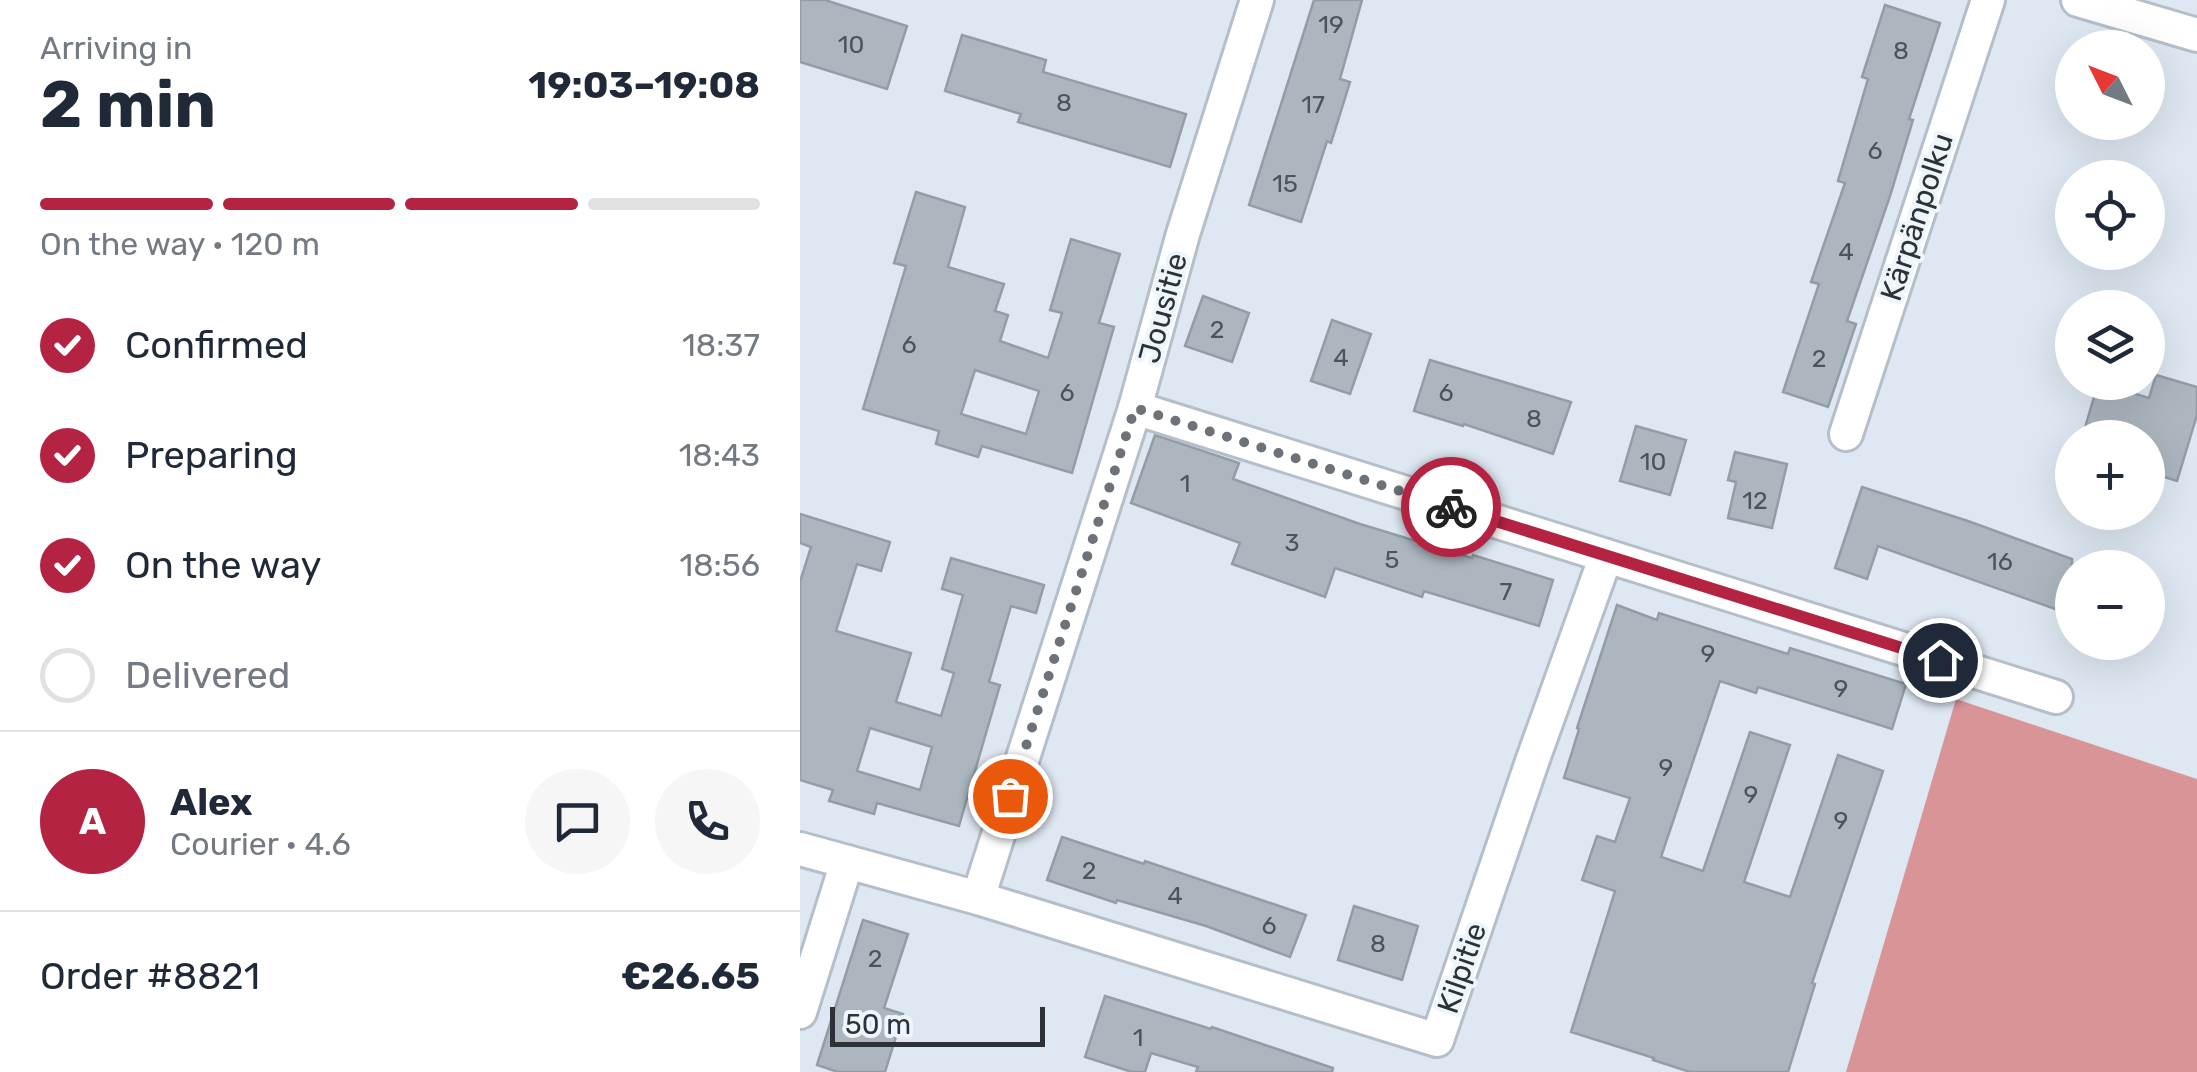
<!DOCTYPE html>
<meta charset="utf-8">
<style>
:root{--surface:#fff;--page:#f6f6f7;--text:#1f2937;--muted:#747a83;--line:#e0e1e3;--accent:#b52343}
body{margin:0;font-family:Rubik,sans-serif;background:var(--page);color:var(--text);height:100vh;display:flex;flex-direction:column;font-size:38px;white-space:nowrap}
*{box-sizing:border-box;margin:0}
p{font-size:32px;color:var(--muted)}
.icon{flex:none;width:55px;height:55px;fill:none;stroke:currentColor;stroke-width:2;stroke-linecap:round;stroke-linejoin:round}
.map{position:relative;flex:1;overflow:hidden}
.panel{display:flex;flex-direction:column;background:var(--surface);width:800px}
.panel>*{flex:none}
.needle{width:65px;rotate:312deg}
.controls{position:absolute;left:1255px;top:30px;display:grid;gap:20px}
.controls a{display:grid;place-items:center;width:110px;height:110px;border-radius:50%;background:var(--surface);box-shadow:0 10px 40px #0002;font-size:50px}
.scale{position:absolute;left:30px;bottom:25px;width:215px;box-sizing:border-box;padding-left:10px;border:5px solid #2e3236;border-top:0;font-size:28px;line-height:35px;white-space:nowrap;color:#2e3236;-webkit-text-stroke:8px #edf5fd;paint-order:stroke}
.pin{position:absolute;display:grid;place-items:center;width:85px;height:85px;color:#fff;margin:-42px;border:5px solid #fff;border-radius:50%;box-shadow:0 2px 10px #0007}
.courier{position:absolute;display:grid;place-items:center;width:100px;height:100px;margin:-50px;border:8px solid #b52343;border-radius:50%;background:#fff;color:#222;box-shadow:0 2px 12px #0007}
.head em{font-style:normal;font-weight:700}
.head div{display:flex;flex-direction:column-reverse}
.head{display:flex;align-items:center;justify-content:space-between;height:170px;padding:0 40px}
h1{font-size:65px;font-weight:700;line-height:75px}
.bar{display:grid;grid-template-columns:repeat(4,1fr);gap:15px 10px;align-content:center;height:120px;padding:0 40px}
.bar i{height:12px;border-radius:8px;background:var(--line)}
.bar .active{background:var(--accent)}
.bar p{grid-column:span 4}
.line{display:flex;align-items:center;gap:25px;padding:0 40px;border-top:2px solid var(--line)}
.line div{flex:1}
.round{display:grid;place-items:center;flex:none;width:105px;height:105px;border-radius:52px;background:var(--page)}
ol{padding:0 40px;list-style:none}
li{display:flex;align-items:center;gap:30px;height:110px}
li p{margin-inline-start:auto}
li .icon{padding:10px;border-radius:50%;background:var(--accent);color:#fff;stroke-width:4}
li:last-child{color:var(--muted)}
li i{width:55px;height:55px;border:5px solid var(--line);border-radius:50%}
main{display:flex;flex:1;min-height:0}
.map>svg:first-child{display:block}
.forest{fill:#d99498}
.building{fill:#abb6bf;stroke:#939da6;stroke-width:2.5;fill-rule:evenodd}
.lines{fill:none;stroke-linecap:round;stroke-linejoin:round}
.street-casing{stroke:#b5bfc9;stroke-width:38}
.street{stroke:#fff;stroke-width:32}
.done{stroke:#6c7278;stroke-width:10;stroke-dasharray:0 18}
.route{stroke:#b52343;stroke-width:12}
.labels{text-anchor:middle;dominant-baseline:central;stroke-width:8;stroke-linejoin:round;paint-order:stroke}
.number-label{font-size:25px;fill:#4d5358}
.street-label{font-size:30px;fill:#2e3236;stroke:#edf5fd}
</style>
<main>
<section class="panel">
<div class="head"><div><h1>2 min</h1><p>Arriving in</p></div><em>19:03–19:08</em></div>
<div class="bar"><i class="active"></i><i class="active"></i><i class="active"></i><i></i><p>On the way · 120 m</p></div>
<ol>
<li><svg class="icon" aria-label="check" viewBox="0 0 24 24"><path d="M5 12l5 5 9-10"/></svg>Confirmed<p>18:37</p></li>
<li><svg class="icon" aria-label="check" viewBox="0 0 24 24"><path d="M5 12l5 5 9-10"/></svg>Preparing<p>18:43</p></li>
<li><svg class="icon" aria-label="check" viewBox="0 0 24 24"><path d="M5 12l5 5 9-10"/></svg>On the way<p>18:56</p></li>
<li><i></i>Delivered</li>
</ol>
<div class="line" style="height:180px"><b class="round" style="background:var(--accent);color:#fff">A</b><div><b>Alex</b><p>Courier · 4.6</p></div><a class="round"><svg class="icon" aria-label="chat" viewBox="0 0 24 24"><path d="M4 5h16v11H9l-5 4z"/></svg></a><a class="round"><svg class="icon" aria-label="phone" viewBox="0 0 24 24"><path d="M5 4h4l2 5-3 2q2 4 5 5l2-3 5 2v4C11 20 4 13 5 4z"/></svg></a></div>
<div class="line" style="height:130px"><div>Order #8821</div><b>€26.65</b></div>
</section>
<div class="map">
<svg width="1397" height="1072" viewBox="0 0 1397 1072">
<rect width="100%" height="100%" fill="#dee8f2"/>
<path class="forest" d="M1156 699 1397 779V1072H1046Z"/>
<g class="building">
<path d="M0 0H25L107 26 87 89 0 62Z"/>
<path d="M514 0H562L540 79 550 82 531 143 527 141 501 222 449 205Z"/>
<path d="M1085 5 1140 23 1109 119 1113 120 1090 196 1047 321 1056 324 1028 407 983 392 1019 284 1011 282 1045 183 1038 181 1068 79 1062 77Z"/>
<path d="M162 35 246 60 243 72 386 114 370 167 218 122 221 114 145 91Z"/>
<path d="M116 192 165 207 148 267 204 284 195 311 208 315 200 341 248 358 262 313 250 310 271 239 320 254 299 323 314 327 272 473 182 446 178 457 136 444 139 431 63 409 106 266 94 263ZM175 370 239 391 226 434 161 414Z"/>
<path d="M403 296 449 313 432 362 385 346Z"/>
<path d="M532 320 571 334 550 394 511 381Z"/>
<path d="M630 360 771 402 753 454 664 424 663 426 614 411Z"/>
<path d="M1356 375 1397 387V415L1377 481 1348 472V438H1282L1298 383 1349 398Z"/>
<path d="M836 426 886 440 870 495 820 481Z"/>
<path d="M355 435 439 463 433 479 560 524 672 558 673 555 753 580 739 626 624 591 622 597 535 568 525 597 432 564 440 543 331 503Z"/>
<path d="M935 452 987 464 972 528 928 518 936 482 928 480Z"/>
<path d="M1062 487 1168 521 1272 559V615L1078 546 1067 579 1035 568Z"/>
<path d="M0 514 90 542 81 571 57 564 36 631 111 653 96 702 141 716 154 673 142 669 163 595 142 589 151 558 244 585 236 613 211 606 189 682 200 685 159 826 77 803 74 814 29 801 33 790 0 780V582L11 547 0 543ZM70 728 132 747 120 790 57 771Z"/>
<path d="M817 605 857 620 859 613 988 654 990 648 1106 684 1092 729 958 687 956 693 920 681 861 857 903 871 950 732 990 745 944 882 990 897 1038 755 1083 771 1012 983 1015 984 988 1072H890L853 1060 854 1058 771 1032 815 891 782 880 797 836 815 842 830 798 764 778 779 729 777 728Z"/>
<path d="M262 837 344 864 345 861 506 915 490 957 406 926 317 900 316 903 247 880Z"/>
<path d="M554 906 618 926 602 980 538 960Z"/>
<path d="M63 920 108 934 84 1008 103 1014 85 1072H38L17 1065Z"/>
<path d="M305 996 411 1029 412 1027 533 1068 532 1072H396L398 1067 351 1053 345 1072H332L285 1057Z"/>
</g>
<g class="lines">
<defs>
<g id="street">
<path d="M1278 0 1397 35"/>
<path d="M335 408 1256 697"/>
<path d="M1046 434 1188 0"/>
<path d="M0 849 178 898 335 408 383 234 457 0"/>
<path d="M178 898 637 1040 733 759 806 556"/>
<path d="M0 1012 47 862"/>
</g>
</defs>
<use href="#street" class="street-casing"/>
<use href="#street" class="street"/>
</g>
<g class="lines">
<path class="done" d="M210 796 335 408 651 507"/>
<path class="route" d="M651 507 1140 660"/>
</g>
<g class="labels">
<g class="number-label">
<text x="531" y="24">19</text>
<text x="51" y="44">10</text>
<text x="1101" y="50">8</text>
<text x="264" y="102">8</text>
<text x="513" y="104">17</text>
<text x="1075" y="150">6</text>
<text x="485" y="183">15</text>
<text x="1046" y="251">4</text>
<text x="417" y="329">2</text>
<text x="109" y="344">6</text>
<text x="541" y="357">4</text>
<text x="1019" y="358">2</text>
<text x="267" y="392">6</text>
<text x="646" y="392">6</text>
<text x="734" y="418">8</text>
<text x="853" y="461">10</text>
<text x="385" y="483">1</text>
<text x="955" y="500">12</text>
<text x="492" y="542">3</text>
<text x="592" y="559">5</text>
<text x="1200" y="561">16</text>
<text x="706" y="591">7</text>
<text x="908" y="653">9</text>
<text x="1041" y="688">9</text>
<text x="866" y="767">9</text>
<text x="951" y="794">9</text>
<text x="1041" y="820">9</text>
<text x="289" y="870">2</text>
<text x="375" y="895">4</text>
<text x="469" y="925">6</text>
<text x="578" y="943">8</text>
<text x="75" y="958">2</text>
<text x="338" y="1037">1</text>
</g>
<g class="street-label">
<text transform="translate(1117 217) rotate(-72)">Kärpänpolku</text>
<text transform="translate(363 308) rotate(-75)">Jousitie</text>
<text transform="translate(662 968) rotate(-71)">Kilpitie</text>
</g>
</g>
</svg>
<div class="controls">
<a><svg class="needle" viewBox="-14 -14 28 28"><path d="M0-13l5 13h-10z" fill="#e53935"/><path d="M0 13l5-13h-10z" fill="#747a83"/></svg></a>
<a><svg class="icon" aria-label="locate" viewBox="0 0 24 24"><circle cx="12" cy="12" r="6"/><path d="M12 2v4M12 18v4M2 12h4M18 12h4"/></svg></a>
<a><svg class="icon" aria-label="layers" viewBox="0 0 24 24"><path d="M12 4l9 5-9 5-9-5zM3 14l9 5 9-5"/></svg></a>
<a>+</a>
<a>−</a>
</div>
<div class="scale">50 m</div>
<div class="pin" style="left:210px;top:796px;background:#ea580c"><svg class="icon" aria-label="bag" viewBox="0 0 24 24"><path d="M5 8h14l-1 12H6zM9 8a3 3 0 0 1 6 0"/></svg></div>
<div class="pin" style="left:1140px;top:660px;background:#1f2937"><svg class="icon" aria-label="home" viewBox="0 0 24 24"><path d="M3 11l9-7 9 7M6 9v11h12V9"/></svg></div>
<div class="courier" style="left:651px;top:507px"><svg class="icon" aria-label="bike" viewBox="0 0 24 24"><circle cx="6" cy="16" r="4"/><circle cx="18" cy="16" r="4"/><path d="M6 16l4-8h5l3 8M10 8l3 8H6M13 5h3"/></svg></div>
</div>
</main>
